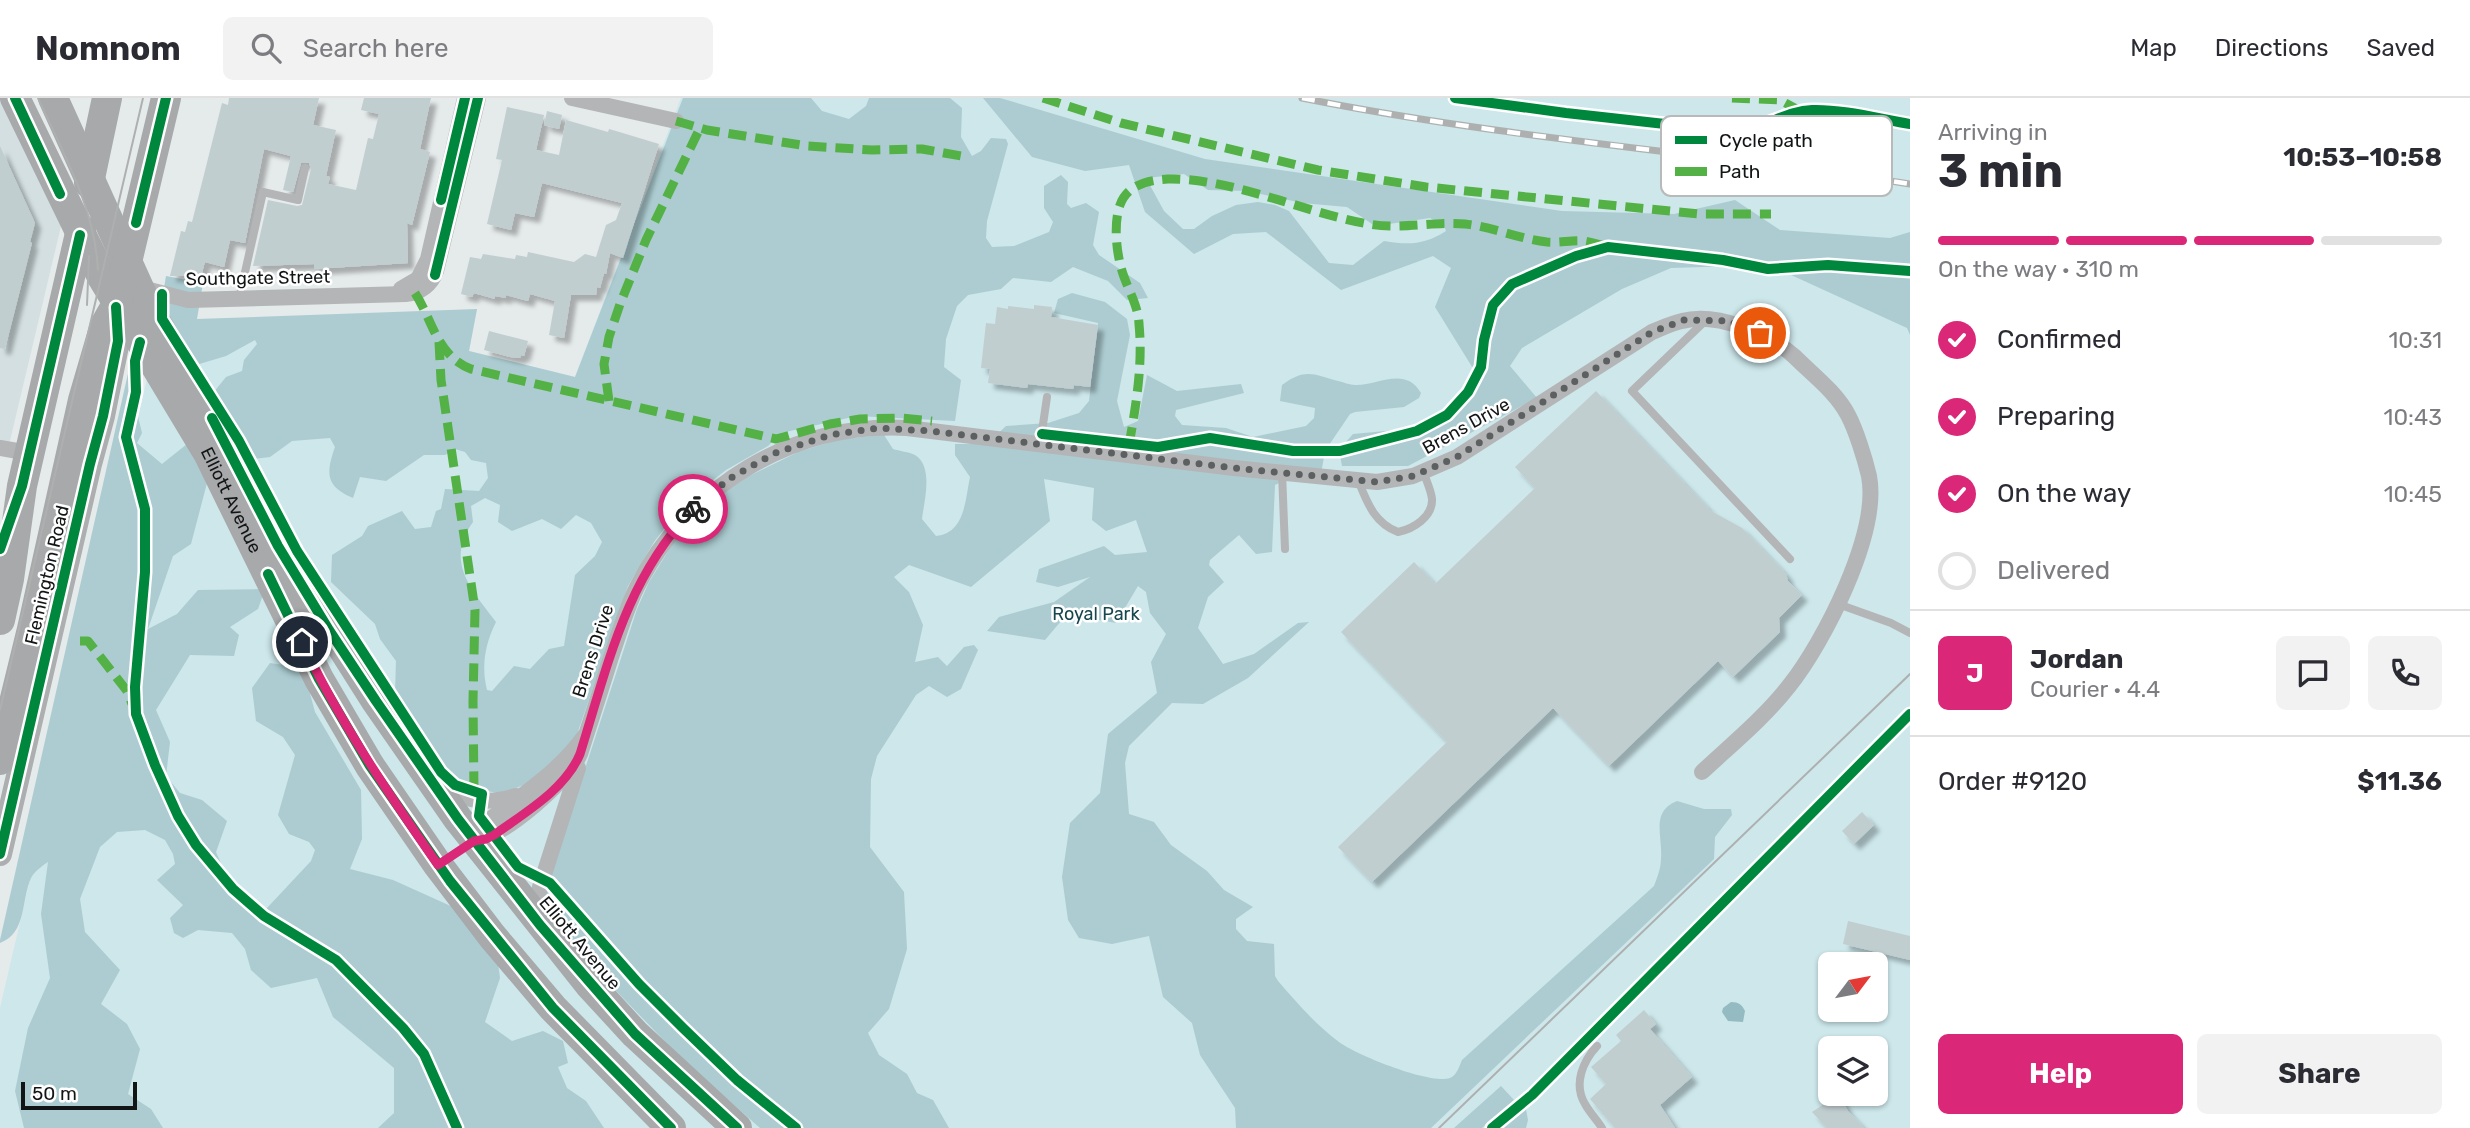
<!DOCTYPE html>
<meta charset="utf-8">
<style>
:root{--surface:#fff;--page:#f2f2f3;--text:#2b2b33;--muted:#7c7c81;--line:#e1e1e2;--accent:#db2777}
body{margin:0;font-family:Rubik,sans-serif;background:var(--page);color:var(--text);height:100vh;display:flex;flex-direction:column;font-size:26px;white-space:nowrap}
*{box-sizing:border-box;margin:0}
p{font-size:23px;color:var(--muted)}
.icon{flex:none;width:38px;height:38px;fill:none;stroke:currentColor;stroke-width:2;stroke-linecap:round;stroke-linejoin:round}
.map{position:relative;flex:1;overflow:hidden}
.drawer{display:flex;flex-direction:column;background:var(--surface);width:560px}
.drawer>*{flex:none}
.needle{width:46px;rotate:58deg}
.tools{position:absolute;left:1818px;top:854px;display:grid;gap:14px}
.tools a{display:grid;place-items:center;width:70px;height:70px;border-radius:10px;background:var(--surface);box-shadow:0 2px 5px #0004;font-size:35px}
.scale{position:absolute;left:21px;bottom:18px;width:116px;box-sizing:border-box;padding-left:7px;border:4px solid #121516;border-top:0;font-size:19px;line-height:24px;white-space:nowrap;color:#121516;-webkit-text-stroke:5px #fff;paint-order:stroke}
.pin{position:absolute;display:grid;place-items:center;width:60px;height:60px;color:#fff;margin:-30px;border:4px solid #fff;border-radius:50%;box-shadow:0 2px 7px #0007}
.courier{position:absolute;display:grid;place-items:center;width:70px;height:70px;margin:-35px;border:5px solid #db2777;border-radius:50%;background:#fff;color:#222;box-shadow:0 2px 9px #0007}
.overview em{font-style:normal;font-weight:700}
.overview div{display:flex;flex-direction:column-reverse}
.overview{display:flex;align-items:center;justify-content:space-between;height:119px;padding:0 28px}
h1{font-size:46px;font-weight:700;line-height:52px}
.bar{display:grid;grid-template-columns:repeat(4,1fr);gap:10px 7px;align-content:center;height:84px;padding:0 28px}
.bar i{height:9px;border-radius:5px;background:var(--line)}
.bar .on{background:var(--accent)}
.bar p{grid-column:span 4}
.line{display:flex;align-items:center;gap:18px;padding:0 28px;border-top:2px solid var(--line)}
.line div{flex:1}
.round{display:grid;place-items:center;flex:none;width:74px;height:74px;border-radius:10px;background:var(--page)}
ol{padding:0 28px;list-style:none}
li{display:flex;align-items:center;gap:21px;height:77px}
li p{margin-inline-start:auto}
li .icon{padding:7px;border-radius:50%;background:var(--accent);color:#fff;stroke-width:4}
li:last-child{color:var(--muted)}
li i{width:38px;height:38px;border:4px solid var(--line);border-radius:50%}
.button{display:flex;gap:14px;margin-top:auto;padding:14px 28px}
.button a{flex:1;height:80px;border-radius:10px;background:var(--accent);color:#fff;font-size:28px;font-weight:700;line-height:80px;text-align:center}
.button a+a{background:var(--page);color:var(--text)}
header{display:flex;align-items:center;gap:42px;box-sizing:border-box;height:98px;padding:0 35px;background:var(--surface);border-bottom:2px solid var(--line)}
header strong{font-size:33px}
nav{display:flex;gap:38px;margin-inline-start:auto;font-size:24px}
.search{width:490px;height:63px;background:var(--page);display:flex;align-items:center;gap:18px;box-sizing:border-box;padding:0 24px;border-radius:10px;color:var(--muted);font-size:26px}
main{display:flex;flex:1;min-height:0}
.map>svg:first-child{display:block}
.built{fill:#d3dfe1}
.green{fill:#cde7eb;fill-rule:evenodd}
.forest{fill:#acccd1;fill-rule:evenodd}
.water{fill:#94bbc1}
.building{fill:#c1ced0;filter:url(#shadow)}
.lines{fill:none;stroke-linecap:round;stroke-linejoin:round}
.lane{stroke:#b4b5b6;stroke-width:8}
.street{stroke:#b4b5b6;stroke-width:16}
.primary{stroke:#acaeaf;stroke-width:24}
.highway{stroke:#a7a9aa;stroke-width:30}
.tram{stroke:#aeb0b0;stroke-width:2}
.rail-casing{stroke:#aeb0b0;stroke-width:7}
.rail{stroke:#fff;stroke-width:4.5;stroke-dasharray:13;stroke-linecap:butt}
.quiet{stroke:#54b145;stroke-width:9;stroke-dasharray:18 9;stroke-linecap:butt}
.cycleway-casing{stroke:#fff;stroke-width:15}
.cycleway{stroke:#00873e;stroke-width:10}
.done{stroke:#5c6061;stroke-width:7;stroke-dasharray:0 12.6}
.route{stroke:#db2777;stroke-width:9}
.labels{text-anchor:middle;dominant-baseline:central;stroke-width:5;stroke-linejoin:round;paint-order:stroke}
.street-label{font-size:18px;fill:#121516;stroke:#fff}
.park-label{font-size:18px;fill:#17474e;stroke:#fff}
.key{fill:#fff;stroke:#b8b9b9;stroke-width:2}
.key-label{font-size:19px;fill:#121516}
</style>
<header>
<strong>Nomnom</strong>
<div class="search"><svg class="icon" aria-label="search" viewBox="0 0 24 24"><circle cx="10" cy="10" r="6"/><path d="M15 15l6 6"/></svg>Search here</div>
<nav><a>Map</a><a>Directions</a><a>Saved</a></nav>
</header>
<main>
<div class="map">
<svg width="1910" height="1030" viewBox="0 0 1910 1030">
<defs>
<filter id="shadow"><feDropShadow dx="6" dy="6" stdDeviation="2" flood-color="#0004"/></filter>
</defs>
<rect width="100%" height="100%" fill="#e5eaeb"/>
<path class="built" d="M0 0 61 128 8 351 0 349Z"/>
<path class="green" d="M681 0H1910V1030H0V910L149 272 174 223 416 230 477 211 469 253 575 279ZM1830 866H1876V912H1830ZM1830 950H1876V996H1830Z"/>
<g class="forest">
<path d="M683 0H811L822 13 849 21 866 8 869 0H950L962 10 961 39 972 58 981 53 991 40 1006 41 1008 46 987 123 986 140 992 149 1014 148 1049 134 1053 124 1044 110V88L1061 77 1068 84 1067 106 1071 110 1086 105 1099 114 1093 147 1099 157 1140 185 1148 200 1127 202 1108 183 1073 169 1051 184 1013 180 1001 191 968 197 957 208 946 241 944 269 961 282 955 323 857 318 781 335 768 348 726 372 684 405 654 444 628 488 574 645 533 683 502 696 468 689 445 672 395 595 396 563 380 541 375 526 331 484 332 457 362 438 368 428 402 413 415 431 431 429 436 413 441 411 445 391 479 393 488 380 486 365 471 362 465 354 455 351 445 357H424L386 383 360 379 353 400C325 388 326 375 335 349L330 340 292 343 270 359 254 361 213 295 226 279 242 273 244 262 257 246 255 242 226 258 196 267 161 208 166 178 203 185 197 221 477 211 469 253 575 279ZM485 400 500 407 498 424 512 433 542 421 561 431 576 417 591 425 602 444 595 458 575 477 564 548 549 551 530 571 514 568 492 593 487 592C481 568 485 546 496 524 472 492 444 464 473 424L471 408Z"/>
<path d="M983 0H1000L1205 61 1562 113 1674 116 1735 102 1780 132 1890 140 1910 134V237L1907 230 1769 167 1671 170 1622 191 1522 250 1510 268 1537 300 1408 368H1342L1339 352 1353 336 1429 329 1468 293 1474 272 1435 209 1451 170 1433 158 1341 192 1266 134 1233 136 1194 156 1145 114 1129 67 1085 73 1032 59ZM1184 76 1208 92 1247 93 1302 105 1347 109 1375 128 1430 120 1444 128 1446 133C1424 147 1409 147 1384 143L1353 167 1329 165 1289 113 1275 107 1258 104 1236 107 1212 118 1194 131H1183L1164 113 1146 80Z"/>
<path d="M1072 195 1105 204 1127 221 1130 237 1117 303 1124 329 1138 323 1147 277 1177 293 1241 286 1244 295 1176 312 1175 318 1182 327 1226 330 1253 339 1306 328 1314 320 1315 310 1280 303 1282 287C1305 270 1313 276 1338 283 1343 284 1350 287 1355 287 1377 288 1405 267 1421 295L1419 300 1404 309 1355 314 1350 316 1325 353 1321 376 1294 378 1275 387 1272 454 1256 456 1239 437 1210 462 1209 467 1224 484 1208 499 1198 530 1223 566 1254 556 1298 525 1309 524 1248 580 1203 606 1172 605 1129 648 1125 665 1129 716 1154 724 1171 747 1207 773 1224 792 1253 809 1236 821V831L1247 843 1274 846 1275 878 1278 883C1297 905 1316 927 1339 944 1356 957 1431 987 1450 980 1457 977 1459 969 1462 962L1654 788C1657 780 1661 770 1661 761 1663 738 1650 714 1677 703L1704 711H1731L1732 717 1715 739 1714 761 1431 1030H1236L1235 1010 1200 957 1192 925 1163 899 1149 838 1112 846 1079 840 1068 822 1062 779 1070 725 1100 695 1108 636 1157 595 1151 564 1166 536 1150 515 1146 494 1138 488 1116 525 1067 516 1045 542 987 533 999 519 1054 504 1090 479 1058 489 1036 484 1039 471 1104 448 1115 457 1147 454 1136 422 1106 433 1092 422 1094 390 1044 381 1050 423 971 489 909 467 894 479 909 494 923 527 915 564 938 559 947 568 964 549 974 547 978 552 961 591 947 599 929 588 916 597 877 658 871 681 870 749 904 794 907 851 889 911 868 935 879 957 907 976 917 995 933 1002 949 1030H760L683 962 563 838 543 800 637 511 649 484 675 442 711 403 747 379 798 354 840 341 884 337 893 351C899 353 909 354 915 357 934 369 924 403 922 421L936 438C965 435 965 403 970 379L955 357V346H987L1006 328 1048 325 1079 315 1089 303 1098 225 1054 215 1058 201Z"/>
<path d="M140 270 134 302 142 335 137 345 162 366 187 346 207 385 191 446 173 458 148 531 177 516 198 492 265 491 258 511 230 529 239 537 234 558 190 557 156 612 170 644 166 678 180 695 202 702 227 723 216 754 225 775 255 808 267 810 311 763 315 752 309 744 289 736 278 717 295 657 283 639 256 623 252 590 270 565 303 570 315 614 361 692 362 741 350 771 393 782 464 814 497 858 500 880 485 924 512 943 543 933 563 943 568 965 558 969 567 990 586 1003 604 1030H378L394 1015V970L333 919 317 880 271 890 251 872 245 851 232 835 198 832 183 840 174 835 170 820 183 807 157 782 175 766 173 756 165 742 145 732 117 734 100 749 80 801 85 834 120 872 101 906 127 926 140 951 128 996 151 1011 163 1030H24L15 993 28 930 50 880 41 816 48 764C42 768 34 774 31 780 21 802 27 835 0 845V842L129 271Z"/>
<path d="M1501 988 1514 1002 1482 1030H1454Z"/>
<path d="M1525 1006 1528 1022 1526 1030H1499Z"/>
</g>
<path class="water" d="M1731 904C1739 904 1742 907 1745 913L1743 924 1728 923 1722 914 1723 910Z"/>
<g class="building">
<path d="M229 0H319L313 27 336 32 326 78 330 79 328 86 356 92 368 40 373 41 379 16 361 12 364 0H431L420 51 430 54 412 127 407 125 408 165 314 171V166L253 168 268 102 297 108 302 107 311 71 309 65H301L293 94 283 92 291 58 264 51 245 145 230 142 224 169 205 164 201 178H170L181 133 185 134 188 123 192 124 222 5 228 7Z"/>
<path d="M507 9 544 17 536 52 559 57 566 22 608 34 609 31 616 33 659 46 623 160 610 155 606 176 604 175 600 190 597 189 596 197H571L564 240 549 237 555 203 530 196 528 203 506 197V200L495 198V201L474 195 472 199 461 196 470 159 481 161 483 156 515 161 516 157 527 159 528 154 574 164 585 156 596 159 606 127 616 122 622 105 542 85 534 119 515 115 511 132 487 126 502 62 496 61Z"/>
<path d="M547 13 562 17 559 31 544 27Z"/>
<path d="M0 48 35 125 30 144 32 145 5 251 0 250Z"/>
<path d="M1034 207 1052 209 1051 219 1098 227 1090 289 1074 287 1073 291 1028 286 1027 290 988 285 990 271 981 270 986 225 995 226 997 209 1008 211V208L1034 211Z"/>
<path d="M489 233 528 243 524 258 521 257 520 260 510 259 484 252Z"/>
<path d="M1596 293 1711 413 1742 430 1786 476 1788 483 1802 497 1779 520 1780 534 1733 579 1718 563 1609 668 1553 610 1372 784 1338 749 1447 644 1341 534 1414 464 1435 486 1535 390 1515 369Z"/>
<path d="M1862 714 1874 727 1854 746 1842 733Z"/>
<path d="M1848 823 1910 838V862L1843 846Z"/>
<path d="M1644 912 1656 926 1650 931 1692 979 1660 1007 1675 1030H1615L1590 1001 1606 986 1591 969 1621 943 1616 937Z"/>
<path d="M1839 996 1848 1013 1864 1030H1827L1812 1014Z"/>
</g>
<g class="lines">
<g class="lane">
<path d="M239 201 263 94 298 102 305 70"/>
<path d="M1705 223 1632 293 1790 461"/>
<path d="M1040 347 1047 299"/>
<path d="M1282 374 1285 451"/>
<path d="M1358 382C1367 404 1374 425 1398 434 1413 431 1433 419 1432 401 1431 392 1426 382 1423 373"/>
<path d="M1838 506 1891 525 1910 535"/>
<path d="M1597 948C1583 963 1573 986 1585 1006 1590 1015 1597 1022 1602 1030"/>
</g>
<g class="street">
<path d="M572 0 676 23"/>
<path d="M138 189 188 202 406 196C420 195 431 187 436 173L478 0"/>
<path d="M401 191 418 181 428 161 465 0"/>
<path d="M0 350 29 355"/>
<path d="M586 636C559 675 518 700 481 728L474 742C502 741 569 682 580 656 590 624 601 592 611 559 619 536 626 511 637 489 688 388 793 324 907 330L1234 370 1377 384 1413 378 1457 359 1652 234C1662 230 1672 225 1682 223 1716 214 1769 235 1795 259 1813 277 1836 294 1848 317 1856 332 1865 361 1869 378 1880 435 1824 544 1789 588 1764 620 1732 646 1702 674"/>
<path d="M442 687C465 705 489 706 516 698"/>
<path d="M539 816 537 802 540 789 578 670"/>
</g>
<path class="primary" d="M0 756 90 366 103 318 118 243 116 209"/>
<g class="highway">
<path id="s1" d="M15 0 102 179 208 355 319 581 370 668 438 767 492 838 553 910 671 1030"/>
<path d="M53 0 149 212 236 364 278 448 376 603 458 721 589 886 635 936 737 1030"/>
<path d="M89 85 107 0"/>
<path d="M0 522 9 481 22 388 81 131"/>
<path d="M0 662 32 531 83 302 105 227 117 206 166 0"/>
</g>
<g class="tram">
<path d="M38 0C63 55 95 110 98 172"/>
<path d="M87 207 89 158"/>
<path d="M0 612 143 0"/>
<path d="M1439 1030 1910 576"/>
</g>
<defs>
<path id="rail" d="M1302 0C1502 40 1708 55 1910 86"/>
</defs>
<use href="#rail" class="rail-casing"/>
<use href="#rail" class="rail"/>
<g class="quiet">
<path d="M1043 0 1121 25 1318 72 1426 89 1700 116H1771"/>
<path d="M1732 0 1780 2 1802 14"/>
<path d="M676 23 707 32 807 48 872 52 922 51 961 58"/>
<path d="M415 195C433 223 437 258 471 271L776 341 830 326 860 321 900 320 932 323"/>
<path d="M439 244 441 282 475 512 473 603 474 694"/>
<path d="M609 303 604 266 609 239 620 206 646 142 700 30"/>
<path d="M1129 347C1136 307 1143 267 1139 226 1138 204 1124 186 1120 165 1116 149 1114 123 1120 107 1127 87 1148 82 1168 81 1234 80 1304 115 1369 126 1401 132 1433 123 1465 126 1493 129 1519 141 1547 144 1559 145 1572 142 1584 143 1591 144 1598 146 1605 148"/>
<path d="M80 543H88L127 593 132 606"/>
</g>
<defs>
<g id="cycleway">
<path d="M15 0 60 96"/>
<path d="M1455 0 1566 15 1728 33C1760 34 1784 13 1812 12 1842 11 1880 21 1910 26"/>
<path d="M441 102 465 0"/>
<path d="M136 125 166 0"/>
<path d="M435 177 478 0"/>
<path d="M162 196V221L239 343 297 453 441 674 455 687 482 696 479 718 518 769 550 785 639 886 683 930 737 982 796 1030"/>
<path d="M140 244 135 263 136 294 126 339 145 411V474L135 589 136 616 155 667 178 718 196 747 233 791 264 818 336 862 403 930 424 956 457 1030"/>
<path d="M212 320 278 448 329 532 376 603 458 721 540 827 635 936 737 1030"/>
<path d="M1042 336 1158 349 1210 340 1293 353H1340L1417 333 1447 317 1468 294 1481 269 1484 242 1493 207 1512 186 1576 158 1608 149 1723 162 1768 171 1828 167 1910 173"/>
<path d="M0 451 22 388 80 137"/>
<path d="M268 476 319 581 370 668 450 783 553 910 671 1030"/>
<path d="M0 756 90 366 103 318 118 243 116 209"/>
<path d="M1492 1030 1532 997 1910 616"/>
</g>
</defs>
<use href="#cycleway" class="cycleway-casing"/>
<use href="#cycleway" class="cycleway"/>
</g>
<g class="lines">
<path class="done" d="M693 411 729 381 775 355 830 337 878 330 931 333 1234 370 1377 384 1413 378 1457 359 1652 234 1684 222 1728 223 1760 235"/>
<path class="route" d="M302 544C339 623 388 695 438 767L474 743 486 741 494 737C524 715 565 692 580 656 608 566 626 481 693 411"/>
</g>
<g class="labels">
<g class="street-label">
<text transform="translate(258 180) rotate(-1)">Southgate Street</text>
<text transform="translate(1466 328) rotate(-29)">Brens Drive</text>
<text stroke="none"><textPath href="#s1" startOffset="457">Elliott Avenue</textPath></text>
<text transform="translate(47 477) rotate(-77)">Flemington Road</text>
<text transform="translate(593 553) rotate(-72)">Brens Drive</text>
<text transform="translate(580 845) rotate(50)">Elliott Avenue</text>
</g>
<g class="park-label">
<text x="1096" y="516">Royal Park</text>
</g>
</g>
<rect x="1661" y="18" width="231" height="80" rx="10" class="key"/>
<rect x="1675" y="38" width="32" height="8" fill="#00873e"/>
<rect x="1675" y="69" width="32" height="9" fill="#54b145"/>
<g class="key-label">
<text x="1719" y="49">Cycle path</text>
<text x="1719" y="80">Path</text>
</g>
</svg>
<div class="tools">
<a><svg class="needle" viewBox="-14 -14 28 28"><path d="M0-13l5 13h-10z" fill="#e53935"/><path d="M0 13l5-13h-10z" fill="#7c7c81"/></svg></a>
<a><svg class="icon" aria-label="layers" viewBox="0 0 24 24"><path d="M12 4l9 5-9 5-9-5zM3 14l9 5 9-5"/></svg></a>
</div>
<div class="scale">50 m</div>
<div class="pin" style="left:1760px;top:235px;background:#ea580c"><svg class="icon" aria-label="bag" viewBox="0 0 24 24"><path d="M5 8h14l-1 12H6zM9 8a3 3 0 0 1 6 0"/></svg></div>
<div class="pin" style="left:302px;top:544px;background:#1f2937"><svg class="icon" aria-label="home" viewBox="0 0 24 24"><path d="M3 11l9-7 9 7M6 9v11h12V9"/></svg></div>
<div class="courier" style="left:693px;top:411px"><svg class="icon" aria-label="bike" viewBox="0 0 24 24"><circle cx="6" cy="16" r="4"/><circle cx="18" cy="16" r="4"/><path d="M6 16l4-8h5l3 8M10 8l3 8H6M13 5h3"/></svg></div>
</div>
<section class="drawer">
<div class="overview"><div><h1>3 min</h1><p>Arriving in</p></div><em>10:53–10:58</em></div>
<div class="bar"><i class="on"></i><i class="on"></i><i class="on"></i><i></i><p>On the way · 310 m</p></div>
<ol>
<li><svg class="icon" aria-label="check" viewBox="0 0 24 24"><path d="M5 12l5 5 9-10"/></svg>Confirmed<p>10:31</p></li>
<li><svg class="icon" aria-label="check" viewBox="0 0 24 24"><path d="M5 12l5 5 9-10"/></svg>Preparing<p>10:43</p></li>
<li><svg class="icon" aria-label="check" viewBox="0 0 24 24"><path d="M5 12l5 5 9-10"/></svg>On the way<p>10:45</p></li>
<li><i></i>Delivered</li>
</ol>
<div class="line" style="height:126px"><b class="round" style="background:var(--accent);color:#fff">J</b><div><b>Jordan</b><p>Courier · 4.4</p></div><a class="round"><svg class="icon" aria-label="chat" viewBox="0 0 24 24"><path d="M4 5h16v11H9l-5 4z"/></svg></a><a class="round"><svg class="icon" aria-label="phone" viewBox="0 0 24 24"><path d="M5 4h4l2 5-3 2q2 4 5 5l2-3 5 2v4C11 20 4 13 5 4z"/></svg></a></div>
<div class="line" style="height:91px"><div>Order #9120</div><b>$11.36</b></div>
<div class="button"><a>Help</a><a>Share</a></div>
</section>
</main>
